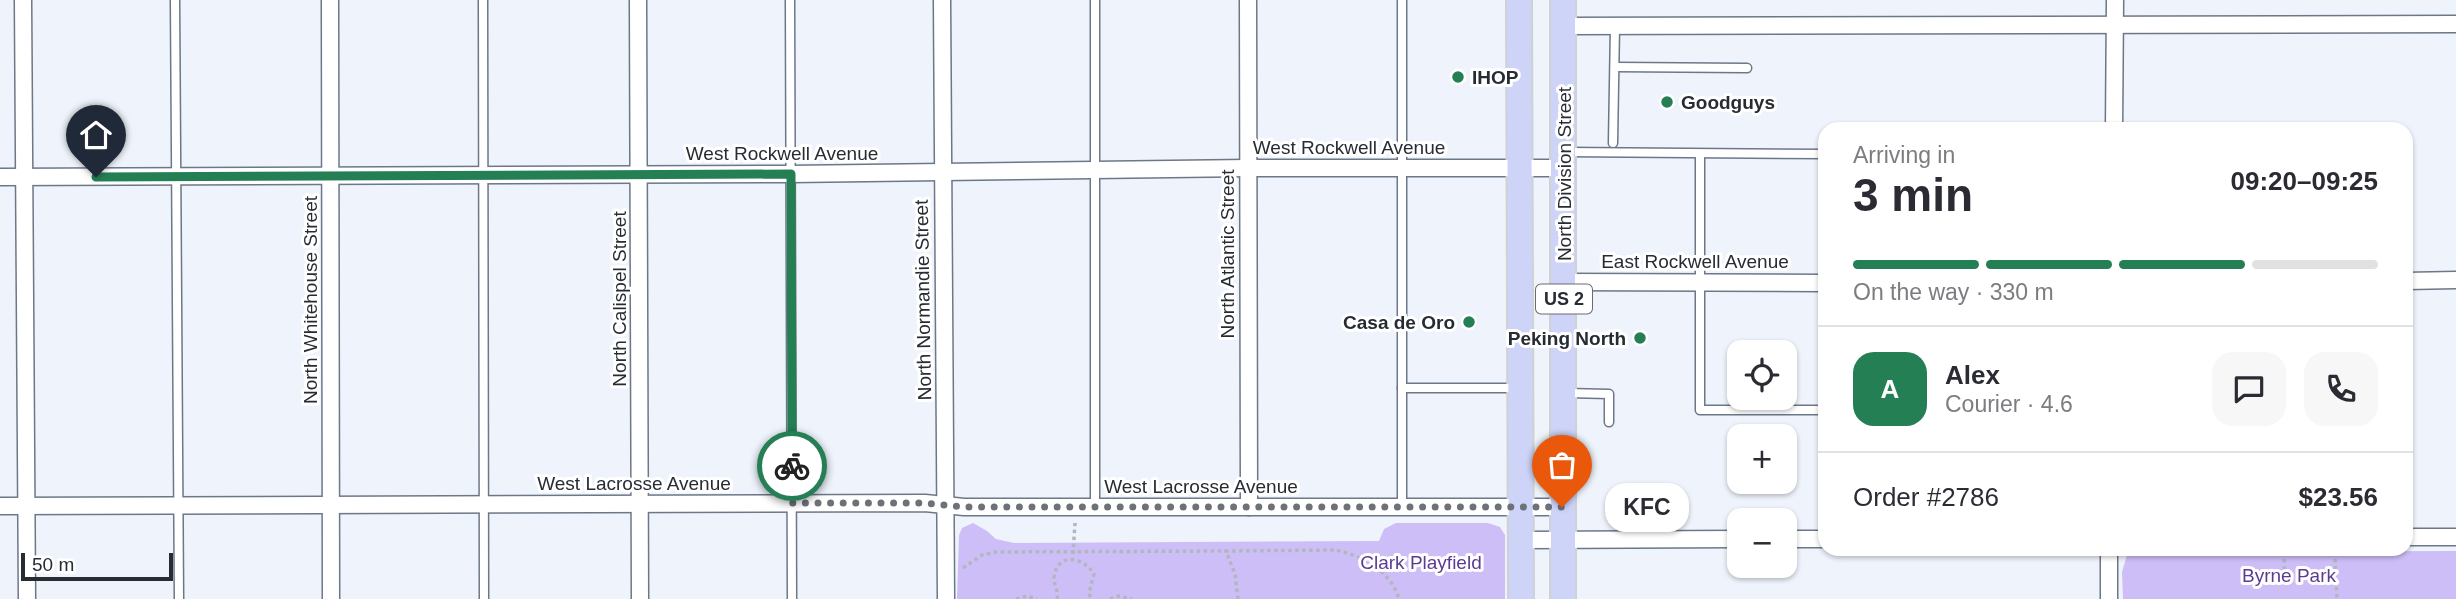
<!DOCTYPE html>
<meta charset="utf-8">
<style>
:root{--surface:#fff;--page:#f7f7f7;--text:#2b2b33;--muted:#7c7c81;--line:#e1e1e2;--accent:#247f54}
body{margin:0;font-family:Arial,sans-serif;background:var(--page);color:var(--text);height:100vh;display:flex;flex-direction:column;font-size:26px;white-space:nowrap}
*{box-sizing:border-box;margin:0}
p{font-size:23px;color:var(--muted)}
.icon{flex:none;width:38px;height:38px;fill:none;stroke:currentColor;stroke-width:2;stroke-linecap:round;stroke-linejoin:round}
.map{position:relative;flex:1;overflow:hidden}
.side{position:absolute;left:1818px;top:122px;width:595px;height:434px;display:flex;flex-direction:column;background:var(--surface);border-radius:21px;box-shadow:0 2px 5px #0004}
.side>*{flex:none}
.controls{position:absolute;left:1727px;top:340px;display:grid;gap:14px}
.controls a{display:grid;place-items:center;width:70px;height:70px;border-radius:14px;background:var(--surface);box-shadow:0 2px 5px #0004;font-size:35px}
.scale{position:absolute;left:21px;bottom:18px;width:152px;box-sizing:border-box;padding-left:7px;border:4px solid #272c33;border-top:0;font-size:19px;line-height:24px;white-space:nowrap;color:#272c33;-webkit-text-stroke:5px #fff;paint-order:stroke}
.pin{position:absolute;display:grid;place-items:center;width:60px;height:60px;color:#fff;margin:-72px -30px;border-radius:50% 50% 50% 0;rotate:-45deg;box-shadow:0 0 7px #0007}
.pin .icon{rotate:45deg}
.courier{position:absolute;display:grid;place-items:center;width:70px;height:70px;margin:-35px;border:5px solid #247f54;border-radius:50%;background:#fff;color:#222;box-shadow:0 2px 9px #0007}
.bubble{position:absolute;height:49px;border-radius:21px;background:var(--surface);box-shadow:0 2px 5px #0004;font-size:23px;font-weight:700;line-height:49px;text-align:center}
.summary em{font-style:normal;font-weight:700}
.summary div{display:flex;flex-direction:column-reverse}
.summary{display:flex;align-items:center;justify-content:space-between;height:119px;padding:0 35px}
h1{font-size:46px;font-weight:700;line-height:52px}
.bar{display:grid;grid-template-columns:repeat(4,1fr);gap:10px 7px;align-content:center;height:84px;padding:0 35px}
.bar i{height:9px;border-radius:5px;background:var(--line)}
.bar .on{background:var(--accent)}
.bar p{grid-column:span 4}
.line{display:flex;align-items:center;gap:18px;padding:0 35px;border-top:2px solid var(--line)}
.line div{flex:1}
.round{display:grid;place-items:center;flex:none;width:74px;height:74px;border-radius:21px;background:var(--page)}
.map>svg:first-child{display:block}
.green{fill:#cebef7}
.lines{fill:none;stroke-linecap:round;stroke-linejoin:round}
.lane-casing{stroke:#6c7788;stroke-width:11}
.street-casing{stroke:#6c7788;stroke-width:19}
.primary-casing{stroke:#cfd1d2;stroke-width:28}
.path{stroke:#b2b7bf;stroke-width:3.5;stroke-dasharray:3.5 3.5;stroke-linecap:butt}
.lane{stroke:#fff;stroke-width:8}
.street{stroke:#fff;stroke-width:16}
.primary{stroke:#ced3f8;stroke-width:24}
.done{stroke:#6d7279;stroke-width:7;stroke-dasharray:0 12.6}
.route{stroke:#247f54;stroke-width:9}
.poi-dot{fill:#247f54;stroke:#fff;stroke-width:2.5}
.labels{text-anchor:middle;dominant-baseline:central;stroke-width:6;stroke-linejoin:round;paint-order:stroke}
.shield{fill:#fff;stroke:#686b70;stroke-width:2}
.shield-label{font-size:18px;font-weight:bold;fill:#272c33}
.poi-label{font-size:19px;font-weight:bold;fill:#272c33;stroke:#fff;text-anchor:start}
.street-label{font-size:19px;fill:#272c33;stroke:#fff}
.park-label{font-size:19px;fill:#5c3b93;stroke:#fff}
</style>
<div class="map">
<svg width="2456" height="599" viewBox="0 0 2456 599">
<rect width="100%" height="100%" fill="#eff4fc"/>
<g class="green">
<path d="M973 523 987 531 996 539 1014 543 1379 541 1384 529 1396 523H1488L1500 527 1505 535V599H957L959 535 962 528Z"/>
<path d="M2456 551V599H2123L2122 572 2127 555 2135 552Z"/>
</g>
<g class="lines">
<defs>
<g id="lane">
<path d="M175 0 179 599"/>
<path d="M483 0 484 599"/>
<path d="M790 0 792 599"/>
<path d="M1615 67 1747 68"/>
<path d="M1613 143 1615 26"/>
<path d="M1566 152 1825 154"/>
<path d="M1700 155V410H1825"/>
<path d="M1402 388H1517"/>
<path d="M1567 393 1609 394V422"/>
<path d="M1095 507V0"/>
<path d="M1402 508V0"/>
</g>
<g id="street">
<path d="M23 0 27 599"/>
<path d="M330 0 331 599"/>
<path d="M638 0 640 599"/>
<path d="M942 0 946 599"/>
<path d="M1248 0 1249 507"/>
<path d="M1563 26 2456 24"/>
<path d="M2114 130 2115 0"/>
<path d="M0 177 791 174 1248 168H1564"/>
<path d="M2406 281 2456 280"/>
<path d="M1564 282 1825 283"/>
<path d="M0 506 925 503 964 507H1562"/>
<path d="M2406 537H2456"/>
<path d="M1785 539H1825"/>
<path d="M1521 540 1740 539"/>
<path d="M2109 599V550"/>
</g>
<g id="primary">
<path d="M1519 0 1521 599"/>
<path d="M1563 599V0"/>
</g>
</defs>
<use href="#lane" class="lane-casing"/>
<use href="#street" class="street-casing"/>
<use href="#primary" class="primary-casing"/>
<g class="path">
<path d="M1073 554 1075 523"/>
<path d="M2284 559 2285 580"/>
<path d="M2335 559 2337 599"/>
<path d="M963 568 982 555 996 552 1226 551"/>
<path d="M1016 599 1027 596 1037 599"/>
<path d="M1057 599C1059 591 1054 586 1054 578 1056 553 1082 555 1094 574L1089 593 1091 599"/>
<path d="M1110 599 1118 596 1132 599"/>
<path d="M1238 599 1235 574 1226 551 1335 550C1361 555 1391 571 1399 599"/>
</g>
<use href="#lane" class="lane"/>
<use href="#street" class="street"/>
<use href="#primary" class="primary"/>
</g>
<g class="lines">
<path class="done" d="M792 466V503H925L964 507H1562"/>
<path class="route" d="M96 177 791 174 792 466"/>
</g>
<g class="poi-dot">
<circle cx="1458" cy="77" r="7"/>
<circle cx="1667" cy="102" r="7"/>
<circle cx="1469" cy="322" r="7"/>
<circle cx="1640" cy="338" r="7"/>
</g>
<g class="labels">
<rect class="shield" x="1536" y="284.5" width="56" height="29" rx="5"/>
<g class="shield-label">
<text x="1564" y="299">US 2</text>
</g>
<g class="poi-label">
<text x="1472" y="77">IHOP</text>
<text x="1681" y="102">Goodguys</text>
<text x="1455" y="322" text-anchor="end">Casa de Oro</text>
<text x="1626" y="338" text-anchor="end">Peking North</text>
</g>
<g class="street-label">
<text x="1349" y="147">West Rockwell Avenue</text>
<text x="782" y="153">West Rockwell Avenue</text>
<text transform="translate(1564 174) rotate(-90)">North Division Street</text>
<text transform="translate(1227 254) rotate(-90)">North Atlantic Street</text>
<text x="1695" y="261">East Rockwell Avenue</text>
<text transform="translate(619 299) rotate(-90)">North Calispel Street</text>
<text transform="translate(310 300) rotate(-90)">North Whitehouse Street</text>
<text transform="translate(923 300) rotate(-91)">North Normandie Street</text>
<text x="634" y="483">West Lacrosse Avenue</text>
<text x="1201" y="486">West Lacrosse Avenue</text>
</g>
<g class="park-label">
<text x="1421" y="562">Clark Playfield</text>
<text x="2289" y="575">Byrne Park</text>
</g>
</g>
</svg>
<div class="controls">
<a><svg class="icon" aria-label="locate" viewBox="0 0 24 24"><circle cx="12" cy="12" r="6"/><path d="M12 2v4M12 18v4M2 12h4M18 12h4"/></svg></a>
<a>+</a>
<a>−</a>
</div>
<div class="scale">50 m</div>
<div class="pin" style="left:1562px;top:507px;background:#ea580c"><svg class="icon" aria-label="bag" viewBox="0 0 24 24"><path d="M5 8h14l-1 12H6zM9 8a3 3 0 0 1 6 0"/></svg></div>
<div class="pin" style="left:96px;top:177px;background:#1f2937"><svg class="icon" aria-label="home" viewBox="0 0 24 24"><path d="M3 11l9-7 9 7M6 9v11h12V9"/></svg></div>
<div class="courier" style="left:792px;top:466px"><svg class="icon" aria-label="bike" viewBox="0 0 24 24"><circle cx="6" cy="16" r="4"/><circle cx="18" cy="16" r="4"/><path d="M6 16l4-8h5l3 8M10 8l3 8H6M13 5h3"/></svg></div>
<div class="bubble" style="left:1605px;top:483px;width:84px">KFC</div>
<section class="side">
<div class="summary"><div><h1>3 min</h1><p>Arriving in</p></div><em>09:20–09:25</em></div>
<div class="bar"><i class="on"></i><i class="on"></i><i class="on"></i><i></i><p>On the way · 330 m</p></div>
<div class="line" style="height:126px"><b class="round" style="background:var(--accent);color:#fff">A</b><div><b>Alex</b><p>Courier · 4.6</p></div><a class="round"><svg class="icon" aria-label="chat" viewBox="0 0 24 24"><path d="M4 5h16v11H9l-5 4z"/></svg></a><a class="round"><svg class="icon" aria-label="phone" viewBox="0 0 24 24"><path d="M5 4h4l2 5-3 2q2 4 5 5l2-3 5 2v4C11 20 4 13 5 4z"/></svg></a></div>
<div class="line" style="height:91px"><div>Order #2786</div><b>$23.56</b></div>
</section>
</div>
